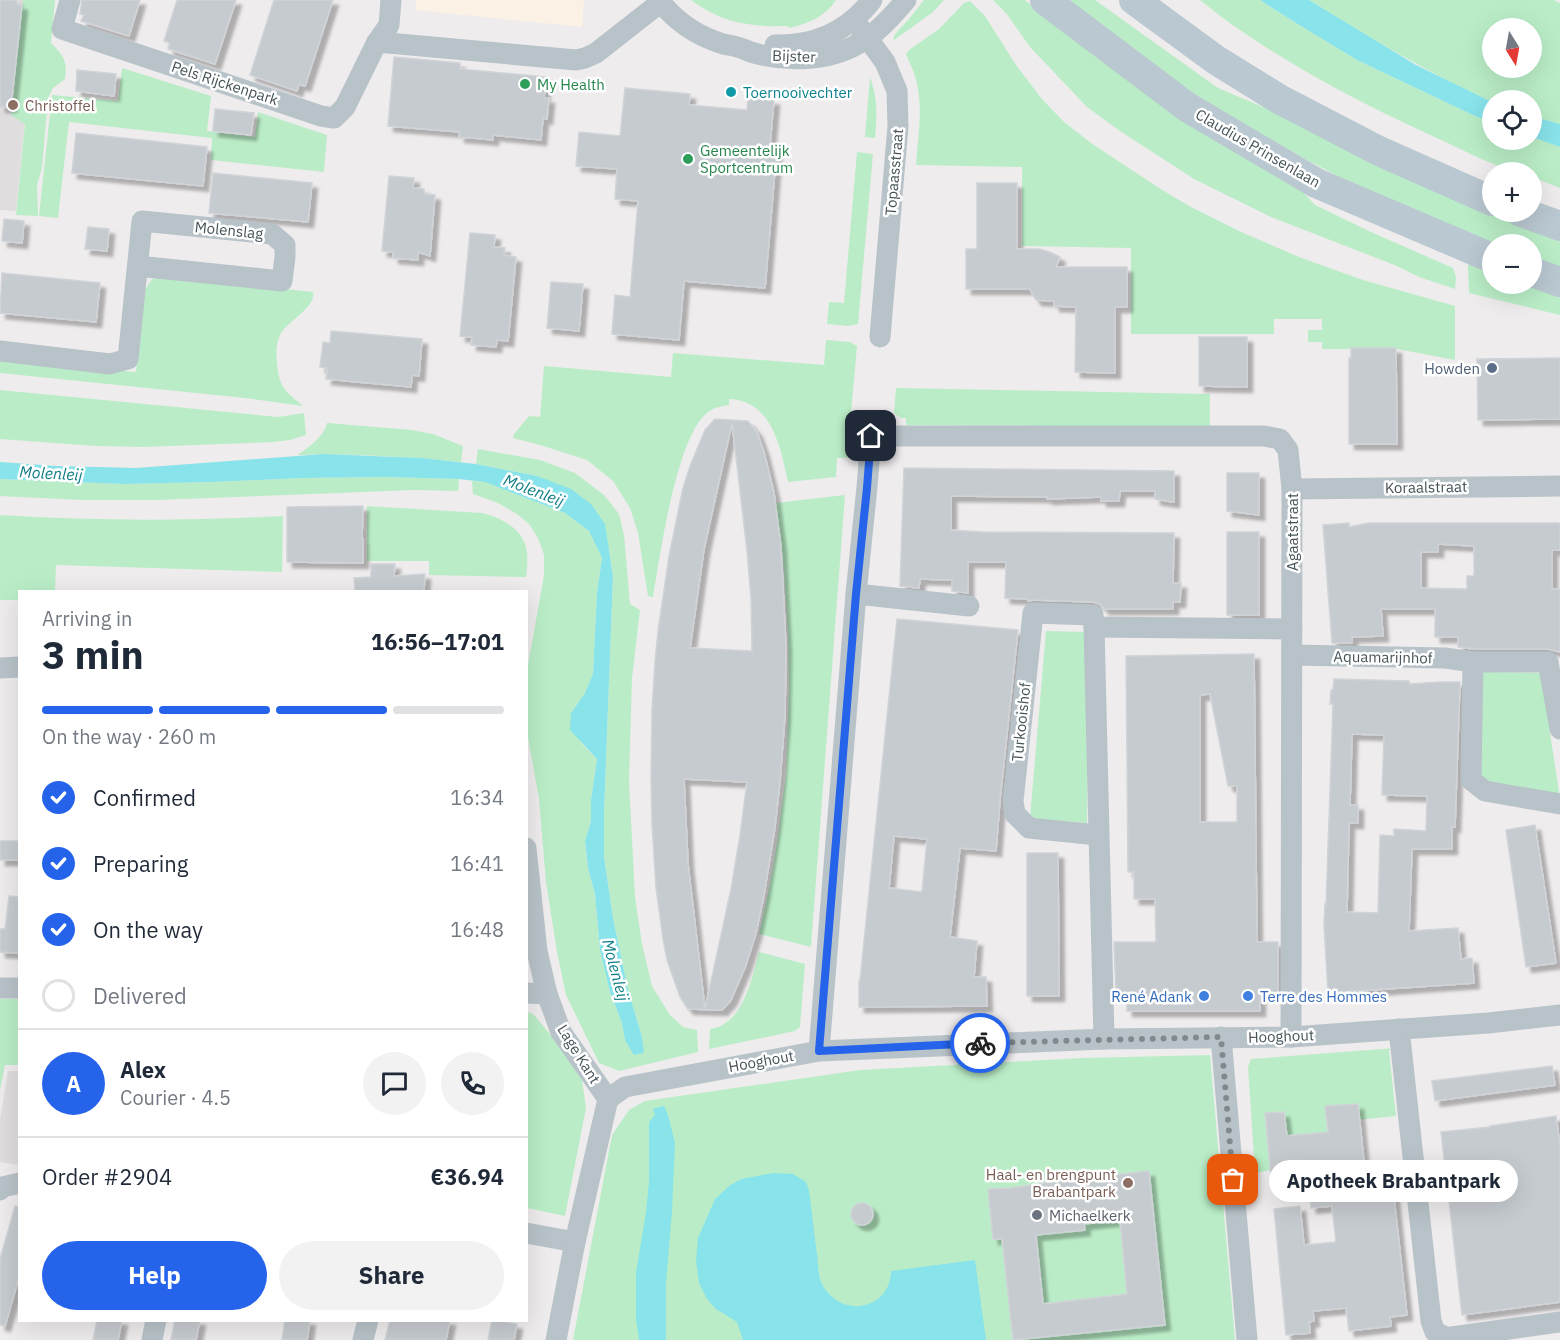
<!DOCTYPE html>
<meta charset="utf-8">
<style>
:root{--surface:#fff;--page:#f2f2f3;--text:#1f2937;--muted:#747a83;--line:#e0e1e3;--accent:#2563eb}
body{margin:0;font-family:"IBM Plex Sans",sans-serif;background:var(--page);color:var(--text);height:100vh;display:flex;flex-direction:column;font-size:22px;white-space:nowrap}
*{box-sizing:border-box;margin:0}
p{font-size:20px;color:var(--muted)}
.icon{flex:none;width:33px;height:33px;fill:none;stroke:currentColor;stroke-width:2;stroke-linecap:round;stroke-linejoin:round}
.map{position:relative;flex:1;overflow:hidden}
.details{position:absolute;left:18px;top:590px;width:510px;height:732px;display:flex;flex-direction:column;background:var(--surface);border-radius:0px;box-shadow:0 6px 24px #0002}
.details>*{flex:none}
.needle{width:39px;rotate:169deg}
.fabs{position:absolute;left:1482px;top:18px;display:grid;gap:12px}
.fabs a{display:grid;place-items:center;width:60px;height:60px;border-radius:50%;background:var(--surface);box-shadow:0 6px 24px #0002;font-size:30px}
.pin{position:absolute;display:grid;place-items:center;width:51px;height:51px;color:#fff;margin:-26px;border-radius:12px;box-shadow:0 3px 9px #0006}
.courier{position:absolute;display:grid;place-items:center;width:60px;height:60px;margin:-30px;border:4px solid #2563eb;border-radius:50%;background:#fff;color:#222;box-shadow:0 2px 8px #0007}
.bubble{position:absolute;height:42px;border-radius:21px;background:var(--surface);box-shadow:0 6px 24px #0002;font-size:20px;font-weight:800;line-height:42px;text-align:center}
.overview em{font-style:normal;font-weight:800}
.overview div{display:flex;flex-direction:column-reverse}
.overview{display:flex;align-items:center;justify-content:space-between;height:102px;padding:0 24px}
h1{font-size:39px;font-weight:800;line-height:45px}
.bar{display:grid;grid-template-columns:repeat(4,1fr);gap:9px 6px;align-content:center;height:72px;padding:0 24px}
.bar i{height:8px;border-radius:4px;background:var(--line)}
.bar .selected{background:var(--accent)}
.bar p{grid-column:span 4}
.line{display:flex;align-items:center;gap:15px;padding:0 24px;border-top:2px solid var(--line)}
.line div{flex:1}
.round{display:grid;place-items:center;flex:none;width:63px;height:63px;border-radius:32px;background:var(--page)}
ol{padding:0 24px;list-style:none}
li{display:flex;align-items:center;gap:18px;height:66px}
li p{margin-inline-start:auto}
li .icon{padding:6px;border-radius:50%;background:var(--accent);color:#fff;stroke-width:4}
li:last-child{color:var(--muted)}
li i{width:33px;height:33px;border:3px solid var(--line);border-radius:50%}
.cta{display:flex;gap:12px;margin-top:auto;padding:12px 24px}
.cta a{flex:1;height:69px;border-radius:36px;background:var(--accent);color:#fff;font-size:24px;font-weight:800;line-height:69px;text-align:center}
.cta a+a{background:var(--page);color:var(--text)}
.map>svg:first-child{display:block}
.commercial{fill:#fbf1e5}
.education{fill:#e0ddde}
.green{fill:#baedc7;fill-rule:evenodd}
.water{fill:#88e3ea}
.building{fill:#c6cbcf;stroke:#d0d4d8;stroke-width:1.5;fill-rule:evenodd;filter:url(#shadow)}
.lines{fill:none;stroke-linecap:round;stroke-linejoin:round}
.street{stroke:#b8c3c9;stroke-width:21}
.secondary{stroke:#bac8d1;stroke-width:30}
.done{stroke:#80898d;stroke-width:6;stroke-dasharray:0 10.8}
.route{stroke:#2563eb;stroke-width:8}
.leisure-dot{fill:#2e9e5b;stroke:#fff;stroke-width:2}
.culture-dot{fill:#0f9aa8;stroke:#fff;stroke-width:2}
.education-dot{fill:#8d6e63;stroke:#fff;stroke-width:2}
.service-dot{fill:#5c6f8a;stroke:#fff;stroke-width:2}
.shop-dot{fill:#3f7fe0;stroke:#fff;stroke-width:2}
.worship-dot{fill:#6b7280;stroke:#fff;stroke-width:2}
.labels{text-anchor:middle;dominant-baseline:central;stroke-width:5;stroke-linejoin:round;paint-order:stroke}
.street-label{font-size:15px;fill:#455359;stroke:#fff}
.leisure-label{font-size:15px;fill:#27864d;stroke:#fff;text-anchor:start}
.culture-label{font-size:15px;fill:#0d838f;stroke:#fff;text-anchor:start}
.education-label{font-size:15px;fill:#785e54;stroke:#fff;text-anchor:start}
.service-label{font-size:15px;fill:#4e5e75;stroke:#fff;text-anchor:end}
.shop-label{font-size:15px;fill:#366cbe;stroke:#fff;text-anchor:end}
.worship-label{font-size:15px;fill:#5b616d;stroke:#fff;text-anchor:start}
.water-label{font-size:16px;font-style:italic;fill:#0f7e86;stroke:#fff}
</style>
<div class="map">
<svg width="1560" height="1340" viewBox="0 0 1560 1340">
<defs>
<filter id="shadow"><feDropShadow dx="5.5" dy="5.5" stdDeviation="1.5" flood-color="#0004"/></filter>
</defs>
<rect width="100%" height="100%" fill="#efeced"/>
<path class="commercial" d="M416 0H584L582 27 415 10Z"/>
<g class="education">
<path d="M0 0H37L16 211 0 210Z"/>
<path d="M8 1071H19V1165L0 1162V1119Z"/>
</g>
<g class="green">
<path d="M23 0H55L51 43C63 55 68 61 65 79L53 88 48 98 42 168 37 185 38 216 16 215 25 124 11 115Z"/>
<path d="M691 0H836C825 17 807 24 789 28L788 26C751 27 721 23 691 0Z"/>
<path d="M924 0H944L933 12 894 40 893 38 896 33 908 20Z"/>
<path d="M993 0H1025L1097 58 1213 137 1297 186 1315 205 1371 232 1453 268 1456 277 1455 289 1419 277 1397 266 1271 217 1194 179 1120 131 1087 107 1030 47 1006 13Z"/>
<path d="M1063 0H1095L1218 88 1303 124 1478 206 1560 236V268L1532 258V244H1493L1349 182 1305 159 1223 112 1177 83Z"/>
<path d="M1200 0H1260L1296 23 1357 60 1475 116 1492 123V140H1532V137L1560 147V188L1532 177V172C1503 172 1475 156 1450 144 1378 112 1305 75 1240 30 1226 21 1213 10 1200 0Z"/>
<path d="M1309 0H1554L1560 3V124L1532 116V100H1492V102C1428 73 1369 37 1309 0ZM1492 28H1532V68H1492Z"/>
<path d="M970 1 985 16 1016 65 1042 99 1063 121 1091 143 1159 188 1191 207 1239 231 1299 257 1363 280 1455 306V360L1397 349H1322V342H1308V330H1322V319H1274V334H1131V248L1022 246V167L916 165C918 136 924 105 915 76 913 69 909 62 906 54L909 50 939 29 964 3Z"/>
<path d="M122 68 211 96 207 131 255 137 258 112 327 135 324 172 211 160 212 138 69 122 58 218 39 216 52 95 118 101Z"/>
<path d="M870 77C878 100 877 115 875 138L865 137Z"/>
<path d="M857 152 873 154 858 324 849 326 827 324 829 302 844 303Z"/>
<path d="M1468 264 1492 272V284H1531L1560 292V315L1469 293Z"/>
<path d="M163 276 313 292C317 307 287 321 280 335 276 344 276 354 277 363 279 387 285 391 303 406L245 398 0 373V359L136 372 145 290 152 279Z"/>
<path d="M826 340 850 342 857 346 847 458H837L836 477 788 482C781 449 772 400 729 399V405C721 406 713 408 707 413 676 438 660 556 653 597L648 596 638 533 630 508 613 481 587 460 540 445 513 438 514 434 529 416 540 417 544 366 671 377 673 353 824 365Z"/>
<path d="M896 388 1210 394V427L906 425V418H901L894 413Z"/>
<path d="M0 390 278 417 304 413 306 435 290 440 273 442 143 447 95 446 0 439Z"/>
<path d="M327 423 412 430 433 434 463 446 461 462C407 457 351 453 297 455 308 448 324 437 327 423Z"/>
<path d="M478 449 540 460 575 473 604 495 619 514 624 535 630 604 640 610 632 678 629 781 635 897 642 944 652 986 670 1015 683 1027 697 1030 698 1052 619 1071 599 1063 566 995 557 952 546 882 539 799 527 732V671L544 575V555L538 538 529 524 517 514 498 503 473 494 472 481 485 482 565 513 589 531 602 558 597 593 593 674 585 693 571 713 581 743 597 759 591 800V821L585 841 588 868 595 894 600 950 610 992 622 1023 625 1040 642 1037 628 990 613 918 604 857V812L613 576 609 548 537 476 476 464Z"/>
<path d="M385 477 459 479 458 491 414 490 157 500H82L0 496V479L124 484 212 482 303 478Z"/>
<path d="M845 495 811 947 759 934 770 884 778 836 786 774 789 687 788 635 784 571 775 503Z"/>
<path d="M367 506 482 513C502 518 524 529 527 552 528 560 527 569 526 577L429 575V561H367Z"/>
<path d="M0 515C94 521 189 521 283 516L282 572 56 565 55 591H20L19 600H0Z"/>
<path d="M1046 631 1089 632 1087 823 1030 818Z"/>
<path d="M1483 672 1541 673 1560 799 1480 786Z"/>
<path d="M759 952 805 964 800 1027 795 1031 709 1049 710 1029C715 1028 720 1027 724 1024 745 1012 753 975 759 952Z"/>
<path d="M0 999H19L20 1065H5L0 1090Z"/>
<path d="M527 1012 533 1014 550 1034 582 1080 586 1108 565 1216 527 1208Z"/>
<path d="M1396 1048 1389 1050 1396 1116 1357 1120 1361 1166 1279 1177 1276 1169 1255 1173 1248 1067 1251 1059Z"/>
<path d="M1210 1055 1235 1340H573L612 1135 629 1110 645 1101 860 1070 1083 1058Z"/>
</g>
<g class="water">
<path d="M1260 0H1309L1416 65 1492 102V123L1475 116 1357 60 1296 23Z"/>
<path d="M1532 116 1560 124V147L1532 137Z"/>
<path d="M324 454 421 458 476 464 537 476 571 489 591 504 605 524 613 576 604 812V857L613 918 628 990 642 1037 644 1053 634 1055 625 1040 622 1023 610 992 600 950 595 894 588 868 585 841 591 821V800L597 759 570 730 571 713 585 693 593 674 597 593 602 558 589 531 565 513 485 482 459 479 385 477 303 478 212 482 124 484 0 479V462L57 466 136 468Z"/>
<path d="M664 1106 668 1115 675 1143 672 1211 666 1283V1340H639L636 1319V1273L646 1212 649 1182V1122L655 1115 653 1109Z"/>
<path d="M773 1173 793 1174 806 1182 809 1190C812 1212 814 1233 817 1254 818 1263 818 1274 821 1282 838 1319 890 1312 891 1271L975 1260 986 1340H743L737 1322 716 1309 707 1299 699 1283 696 1261 698 1238 715 1199 729 1186 741 1179Z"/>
</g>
<g class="building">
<path d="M0 0H17L16 4 22 5 11 107H0Z"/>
<path d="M82 0H140L129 36 81 21 84 15 80 14Z"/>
<path d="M177 0H236L215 64 168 49 170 43 164 41Z"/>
<path d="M274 0H333L305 86 299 84 297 91 250 75Z"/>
<path d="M394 57 460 63V69L546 77 544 98H549L547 119 543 118 541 140 493 135V140L473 138 459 137 460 132 388 126Z"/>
<path d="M77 70 116 74 114 96 76 91Z"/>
<path d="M625 88 690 94 689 105 747 110 748 98 774 100 770 145 777 146 765 288 684 281 679 340 612 334 615 295 630 297 638 201 615 199 617 169 576 166 579 132 620 136Z"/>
<path d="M215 109 254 113 251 135 213 131Z"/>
<path d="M76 133 207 147 203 186 72 173Z"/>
<path d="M213 173 312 183 308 222 209 213Z"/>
<path d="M389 176 414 178 413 188 424 189V194L435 195 430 256 418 252V260L393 258V252L382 251Z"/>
<path d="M977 183H1017V249H1039L1050 252 1060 257 1056 267H1127V307H1115V373L1075 372 1076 307 1054 306V301L1036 300 1030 289H966V249H977Z"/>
<path d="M4 219 24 221 22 243 2 241Z"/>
<path d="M88 227 109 229 107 251 85 249Z"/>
<path d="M470 233 495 235 494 247 505 248 504 255 516 257 508 341 497 340 496 347 471 345 472 337 460 336Z"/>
<path d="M2 273 100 283 96 322 0 313Z"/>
<path d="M551 282 583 284 579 331 547 328Z"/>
<path d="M331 331 422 339 419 376 412 375 411 387 326 379 328 368 320 367 323 342 330 343Z"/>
<path d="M1199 337H1247V387L1199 386Z"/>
<path d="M1351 348H1396L1397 444H1349V358H1351Z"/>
<path d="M1560 358V419L1478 420 1477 359Z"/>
<path d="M715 419 748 421 757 432 764 452 774 493 781 547 786 648 785 715 780 781 775 827 764 895 756 933 746 965 731 1000 722 1010 688 1009 680 997 667 960 663 939 656 888 652 824 651 777 652 710 655 662 658 631 669 556 683 488 690 466 705 430ZM732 423 747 551 751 598 752 651 690 648 704 549ZM684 779 747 782 740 835 731 889 705 1009 688 864Z"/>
<path d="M904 468 1174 471V502L1155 499V491H1120L1119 501H1101V497L1047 499V497L951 496V530L983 532 1174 533 1173 583H1181L1180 602H1173V609H1104L1100 604 1093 602 1033 600 1028 601V599L1005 598 1006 562H968V593L952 591V580L920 579 919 588 900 586Z"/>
<path d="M1227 473H1259V515L1227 511Z"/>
<path d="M363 506 362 539H363V563L287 562V507Z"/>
<path d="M1349 523V527L1369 523H1560V550H1552V589H1560V652L1548 649H1474L1458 647V637H1435V609H1381L1383 636 1352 637V643H1332L1323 525ZM1438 544 1474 546V576H1467V589L1421 588V552H1438Z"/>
<rect x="1227" y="532" width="32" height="83"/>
<path d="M371 564H395L394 576 425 574 424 591H355L354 578 371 577Z"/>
<path d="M897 619 1018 630 1000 800 996 851 960 848 950 937 977 941 974 977H986L987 1006 859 1007V980H860ZM894 836 927 839 922 892 889 888Z"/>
<path d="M1254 654 1257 942H1278V995H1260V1011H1127V994H1116L1114 942H1156L1155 899H1134V872H1128L1126 656ZM1210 694 1228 786H1237V822H1200V695Z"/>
<path d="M1334 679 1409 681V684L1440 682H1460L1455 827H1452V849H1412L1409 931 1458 928 1461 959 1472 958 1474 983 1328 993 1324 925 1325 904 1326 905 1333 704H1330L1331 690H1333ZM1352 734 1384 735 1382 795 1427 796 1426 831 1394 829V836L1380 835 1378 913 1347 912 1349 823H1358V805H1350Z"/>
<path d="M1535 825 1556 963 1526 967 1506 830Z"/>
<rect x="0" y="841" width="20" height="19"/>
<path d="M1027 853H1058L1059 996H1027Z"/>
<path d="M9 896 20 897V953L0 952V929H5Z"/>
<path d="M1552 1066 1555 1085 1435 1101 1432 1081Z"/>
<path d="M1358 1104 1366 1182 1392 1179 1407 1315 1390 1317 1391 1326 1349 1331 1346 1308 1313 1311 1314 1321 1309 1322 1310 1333 1286 1335 1274 1209 1300 1206 1304 1245 1336 1242 1332 1206 1311 1208 1307 1173 1271 1176 1265 1113 1284 1112 1287 1136 1328 1132 1325 1106Z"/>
<path d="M1556 1116 1560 1146V1302L1462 1315 1441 1132 1490 1127V1126Z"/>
<path d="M1149 1171 1165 1325 1013 1340 1002 1239H993L988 1189 1011 1188 1063 1180ZM1120 1220 1127 1294 1043 1304 1036 1235 1085 1230 1084 1224Z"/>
<circle cx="862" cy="1214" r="11"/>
<path d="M15 1206 20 1207V1274L5 1326 0 1325V1259Z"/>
<path d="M97 1320H122L118 1340H93Z"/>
<path d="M175 1320H200L196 1340H171Z"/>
<path d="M285 1320H310L307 1340H282Z"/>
<path d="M390 1320H450L446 1340H385Z"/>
<path d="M492 1320 517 1324 514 1340H488Z"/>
</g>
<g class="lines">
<g class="street">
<path d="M70 0 62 29 321 116 334 118 345 107 377 42 389 25 391 0"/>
<path d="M659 0C675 21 697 36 723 44 727 45 732 45 737 47 742 48 748 51 754 53 791 63 834 61 866 39 881 29 894 14 906 0"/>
<path d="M854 20 885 62 897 91 898 126 880 337"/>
<path d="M377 42 576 60 585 58 596 53 661 2"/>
<path d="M775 45C814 46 848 31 872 0"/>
<path d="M0 351 110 364 128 359 142 221 272 234 285 245V257L282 281 138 266"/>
<path d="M1292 489 1560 486"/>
<path d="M856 594 969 606"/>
<path d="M1094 627 1104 1039"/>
<path d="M1292 655 1445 658 1473 662"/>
<path d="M0 668 20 667"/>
<path d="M1560 729 1548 662H1473L1471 780 1485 791 1560 804"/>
<path d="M1098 835 1029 828 1015 814 1013 801 1033 613 1093 615 1094 627 1292 629"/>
<path d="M526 848 537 951 547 994"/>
<path d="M0 988H20"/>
<path d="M526 993 547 994 561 1032 608 1099"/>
<path d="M1399 1029 1431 1321 1435 1332 1446 1337H1452L1560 1322"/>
<path d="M1221 1037 1247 1340"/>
<path d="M819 1051 856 594 867 487 871 436H1264L1280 439 1288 450 1292 489 1291 1037"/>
<path d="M0 1190 2 1187 20 1183"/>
<path d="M526 1233 575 1242"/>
<path d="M152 1340 156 1320"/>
<path d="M363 1340 368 1320"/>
<path d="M556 1340 575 1242 608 1099 625 1087 819 1051 1104 1039 1291 1037 1488 1023 1560 1015"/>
</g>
<g class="secondary">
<path d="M1045 0 1187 107 1316 183 1492 258"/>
<path d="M1134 0 1216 60 1279 99 1379 151 1492 201"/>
<path d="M1521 212 1560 226"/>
<path d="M1532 272 1560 282"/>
</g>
</g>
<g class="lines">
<path class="done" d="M980 1043 1221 1037 1233 1180"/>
<path class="route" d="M871 436 867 488 856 594 819 1051 980 1043"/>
</g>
<g class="leisure-dot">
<circle cx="525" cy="84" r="6"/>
<circle cx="688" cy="159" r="6"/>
</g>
<circle class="culture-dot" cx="731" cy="92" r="6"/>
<g class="education-dot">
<circle cx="13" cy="105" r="6"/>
<circle cx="1128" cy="1183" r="6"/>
</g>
<circle class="service-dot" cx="1492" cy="368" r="6"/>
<g class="shop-dot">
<circle cx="1204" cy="996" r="6"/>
<circle cx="1248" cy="996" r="6"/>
</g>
<circle class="worship-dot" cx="1037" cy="1215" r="6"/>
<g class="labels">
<g class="street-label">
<text transform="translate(794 56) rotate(2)">Bijster</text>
<text transform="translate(225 83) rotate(18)">Pels Rijckenpark</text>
<text transform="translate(1258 148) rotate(30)">Claudius Prinsenlaan</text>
<text transform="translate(894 172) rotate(-85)">Topaasstraat</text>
<text transform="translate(229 230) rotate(6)">Molenslag</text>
<text transform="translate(1426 487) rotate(-1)">Koraalstraat</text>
<text transform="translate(1292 532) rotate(-90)">Agaatstraat</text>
<text transform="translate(1383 657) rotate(1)">Aquamarijnhof</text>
<text transform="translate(1021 722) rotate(-84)">Turkooishof</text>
<text transform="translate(1281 1036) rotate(-2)">Hooghout</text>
<text transform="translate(579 1054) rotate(58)">Lage Kant</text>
<text transform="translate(761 1061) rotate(-10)">Hooghout</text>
</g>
<g class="leisure-label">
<text x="537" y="84">My Health</text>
<text x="700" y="150">Gemeentelijk<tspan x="700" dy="17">Sportcentrum</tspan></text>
</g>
<g class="culture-label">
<text x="743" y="92">Toernooivechter</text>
</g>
<g class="education-label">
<text x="25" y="105">Christoffel</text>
<text x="1116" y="1174" text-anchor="end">Haal- en brengpunt<tspan x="1116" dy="17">Brabantpark</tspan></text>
</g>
<g class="service-label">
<text x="1480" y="368">Howden</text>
</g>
<g class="shop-label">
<text x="1192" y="996">René Adank</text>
<text x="1260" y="996" text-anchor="start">Terre des Hommes</text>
</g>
<g class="worship-label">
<text x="1049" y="1215">Michaelkerk</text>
</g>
<g class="water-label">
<text transform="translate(51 473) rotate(3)">Molenleij</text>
<text transform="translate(534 490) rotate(21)">Molenleij</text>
<text transform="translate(616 970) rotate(75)">Molenleij</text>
</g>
</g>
</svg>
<div class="fabs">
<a><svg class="needle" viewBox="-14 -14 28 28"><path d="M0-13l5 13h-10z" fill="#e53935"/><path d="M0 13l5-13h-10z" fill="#747a83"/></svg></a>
<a><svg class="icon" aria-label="locate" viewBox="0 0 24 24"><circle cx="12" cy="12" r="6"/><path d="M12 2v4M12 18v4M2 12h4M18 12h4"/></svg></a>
<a>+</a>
<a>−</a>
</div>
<div class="pin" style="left:1233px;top:1180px;background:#ea580c"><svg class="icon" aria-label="bag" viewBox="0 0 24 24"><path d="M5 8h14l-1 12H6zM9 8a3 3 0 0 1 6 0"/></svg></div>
<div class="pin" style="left:871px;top:436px;background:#1f2937"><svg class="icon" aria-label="home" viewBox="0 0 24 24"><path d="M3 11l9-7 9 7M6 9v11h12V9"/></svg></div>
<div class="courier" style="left:980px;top:1043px"><svg class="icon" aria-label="bike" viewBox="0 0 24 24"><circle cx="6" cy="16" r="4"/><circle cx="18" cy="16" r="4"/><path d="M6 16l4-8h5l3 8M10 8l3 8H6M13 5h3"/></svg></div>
<div class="bubble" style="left:1269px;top:1160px;width:249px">Apotheek Brabantpark</div>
<section class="details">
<div class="overview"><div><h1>3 min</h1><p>Arriving in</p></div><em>16:56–17:01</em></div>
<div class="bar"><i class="selected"></i><i class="selected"></i><i class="selected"></i><i></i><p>On the way · 260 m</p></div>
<ol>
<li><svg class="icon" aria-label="check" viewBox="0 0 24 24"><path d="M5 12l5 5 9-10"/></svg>Confirmed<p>16:34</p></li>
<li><svg class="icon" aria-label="check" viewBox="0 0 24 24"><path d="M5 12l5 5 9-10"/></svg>Preparing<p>16:41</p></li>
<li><svg class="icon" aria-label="check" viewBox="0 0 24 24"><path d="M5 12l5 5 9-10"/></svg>On the way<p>16:48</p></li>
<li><i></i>Delivered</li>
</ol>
<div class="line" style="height:108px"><b class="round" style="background:var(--accent);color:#fff">A</b><div><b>Alex</b><p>Courier · 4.5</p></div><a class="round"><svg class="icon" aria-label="chat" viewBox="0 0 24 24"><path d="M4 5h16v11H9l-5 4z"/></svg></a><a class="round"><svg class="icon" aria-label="phone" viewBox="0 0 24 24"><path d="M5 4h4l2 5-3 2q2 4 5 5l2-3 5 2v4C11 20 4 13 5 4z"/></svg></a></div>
<div class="line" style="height:78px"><div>Order #2904</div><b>€36.94</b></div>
<div class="cta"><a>Help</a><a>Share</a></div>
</section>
</div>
